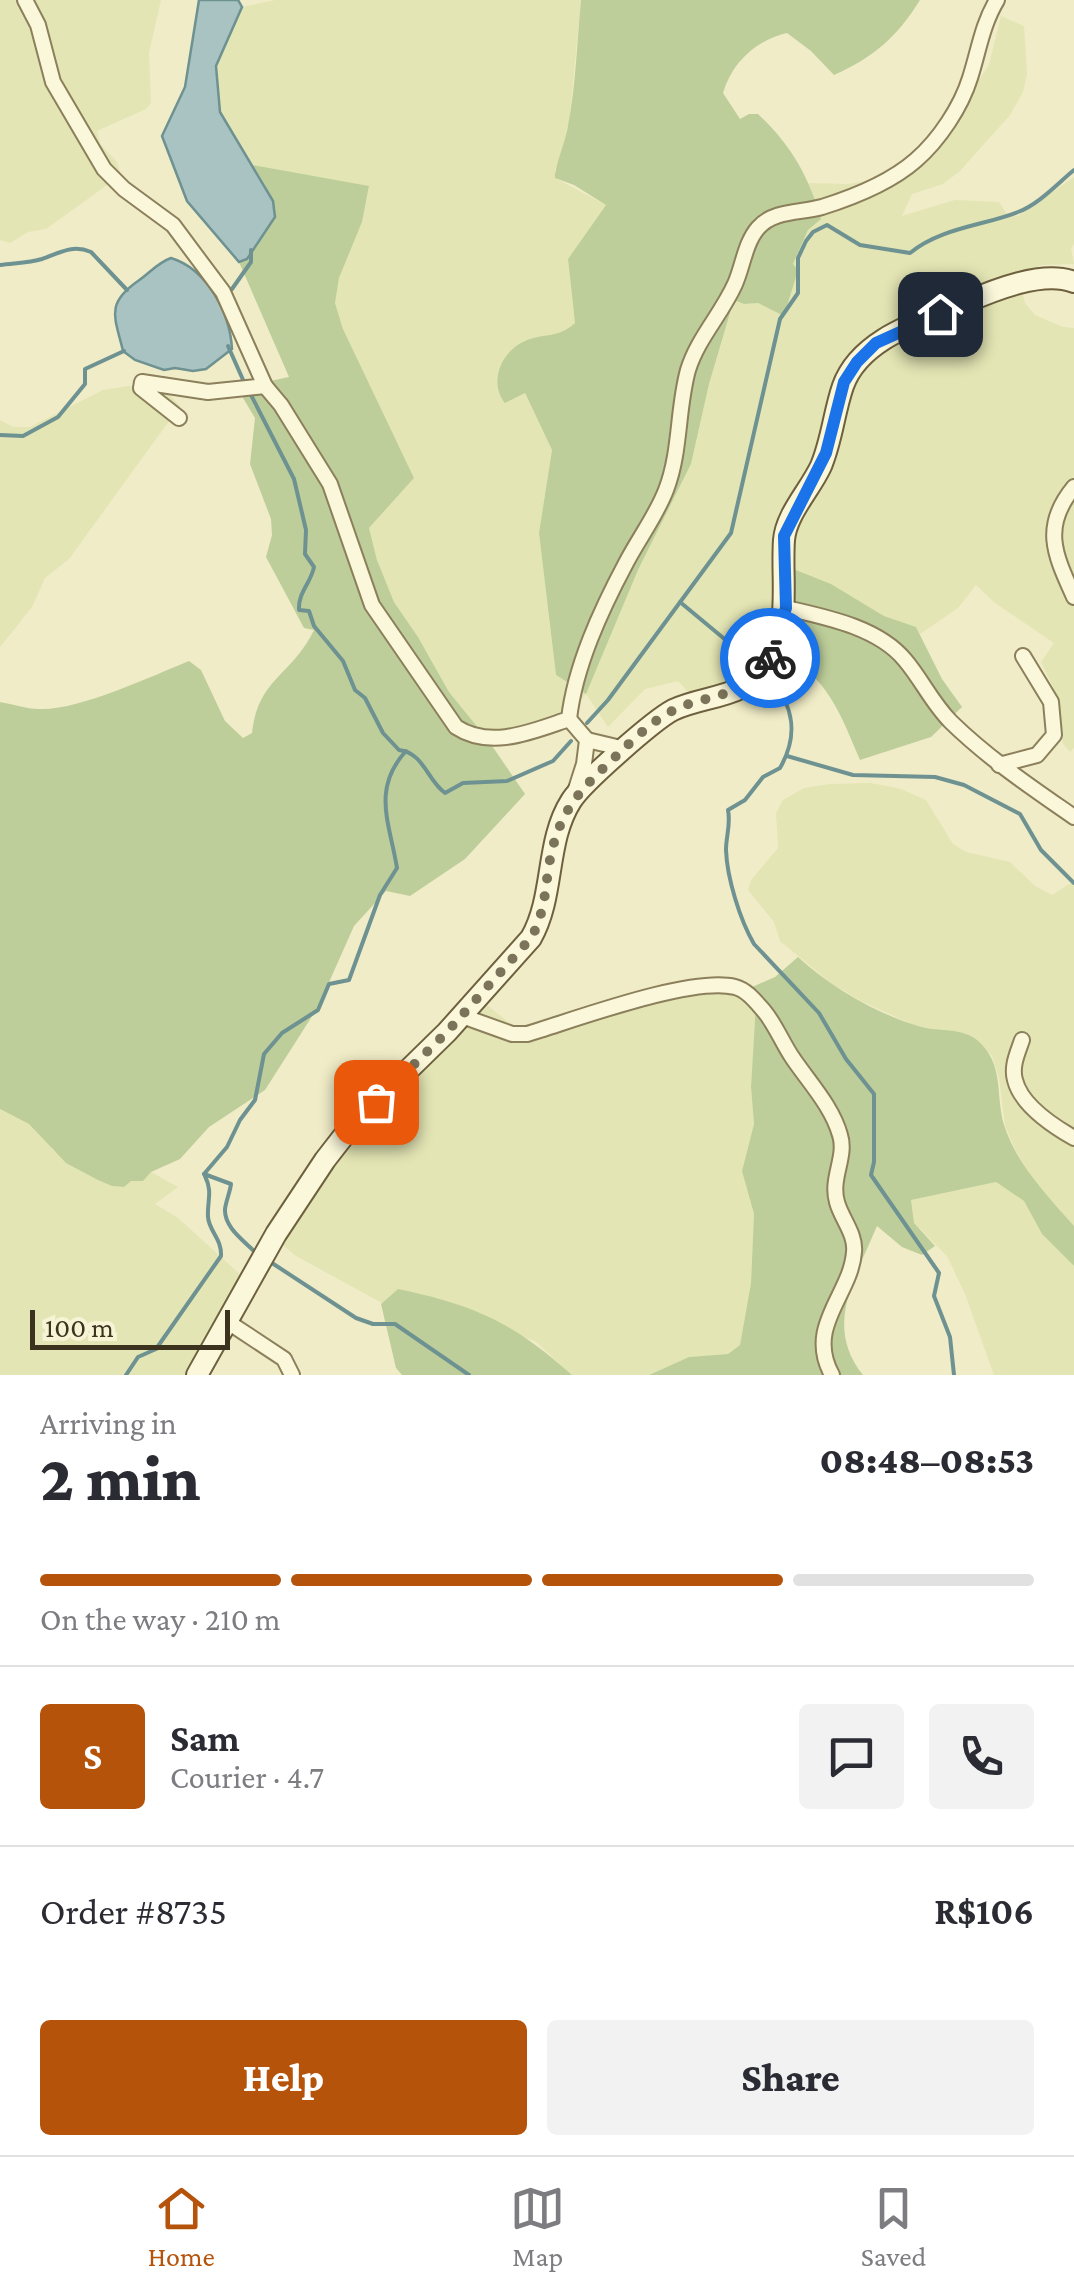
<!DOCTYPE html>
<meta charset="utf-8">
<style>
:root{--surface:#fff;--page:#f2f2f3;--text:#2b2b33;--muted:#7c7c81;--line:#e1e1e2;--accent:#b45309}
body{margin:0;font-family:"Crimson Pro",serif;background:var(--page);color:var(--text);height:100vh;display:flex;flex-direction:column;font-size:38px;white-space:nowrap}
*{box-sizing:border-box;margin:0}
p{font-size:32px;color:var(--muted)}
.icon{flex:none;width:55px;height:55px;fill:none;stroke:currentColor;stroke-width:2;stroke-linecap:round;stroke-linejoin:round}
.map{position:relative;height:1375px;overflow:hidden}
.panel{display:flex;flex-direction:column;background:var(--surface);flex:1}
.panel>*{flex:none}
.scale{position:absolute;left:30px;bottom:25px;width:200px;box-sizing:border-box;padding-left:10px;border:5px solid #3c331f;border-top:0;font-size:28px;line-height:35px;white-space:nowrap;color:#3c331f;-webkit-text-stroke:8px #f7f4d6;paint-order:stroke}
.pin{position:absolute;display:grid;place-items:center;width:85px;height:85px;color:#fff;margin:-42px;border-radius:20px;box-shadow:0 5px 15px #0006}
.courier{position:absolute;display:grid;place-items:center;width:100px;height:100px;margin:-50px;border:8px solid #1a73e8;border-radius:50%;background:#fff;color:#222;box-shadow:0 2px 12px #0007}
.head em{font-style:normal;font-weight:800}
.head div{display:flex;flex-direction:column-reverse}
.head{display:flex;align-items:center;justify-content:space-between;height:170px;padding:0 40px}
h1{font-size:65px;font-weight:800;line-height:75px}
.bar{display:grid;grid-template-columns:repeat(4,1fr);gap:15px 10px;align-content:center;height:120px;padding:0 40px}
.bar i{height:12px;border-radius:8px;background:var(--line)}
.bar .on{background:var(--accent)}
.bar p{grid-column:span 4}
.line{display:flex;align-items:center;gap:25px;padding:0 40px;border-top:2px solid var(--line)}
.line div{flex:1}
.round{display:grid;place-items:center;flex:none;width:105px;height:105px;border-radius:10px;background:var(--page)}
.action{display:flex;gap:20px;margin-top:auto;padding:20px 40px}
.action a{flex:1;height:115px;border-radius:10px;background:var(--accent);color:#fff;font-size:40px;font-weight:800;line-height:115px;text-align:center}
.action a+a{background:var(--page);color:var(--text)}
.dock{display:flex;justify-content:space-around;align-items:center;height:140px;border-top:2px solid var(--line);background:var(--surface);font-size:28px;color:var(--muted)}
.dock a{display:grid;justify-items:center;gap:5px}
.dock .on{color:var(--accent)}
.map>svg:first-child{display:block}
.farmland{fill:#e3e5b4}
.green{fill:#bdce9a}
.water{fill:#a8c3c1;stroke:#6e9291;stroke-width:2.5}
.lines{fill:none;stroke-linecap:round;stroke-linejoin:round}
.stream{stroke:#6e9291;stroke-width:4}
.street-casing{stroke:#8c7f5b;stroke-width:18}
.secondary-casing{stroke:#6e603e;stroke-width:24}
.street{stroke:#faf7da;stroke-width:14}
.secondary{stroke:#faf7da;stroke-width:20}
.done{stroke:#7b745a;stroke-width:10;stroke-dasharray:0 18}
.route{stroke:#1a73e8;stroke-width:12}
</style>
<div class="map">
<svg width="1074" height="1375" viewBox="0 0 1074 1375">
<rect width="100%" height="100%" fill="#f0ecc7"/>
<g class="farmland">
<path d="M0 0H161L149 53 151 103 146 109 97 131 100 144 117 162 121 175 46 229 28 232 10 243 0 240Z"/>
<path d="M275 0H581L569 125 562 158 555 169V178L606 205 568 259 575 323 563 334 525 341 524 392 552 450 539 533 556 675 586 693 638 570 691 464 709 384 735 299 744 304 758 303 784 315 793 264 808 230 820 218 809 183 848 184 885 178 937 142 961 117 970 93 989 65 1001 16 1024 26 1027 74 1023 92 1010 115 960 171 943 184 912 194 902 216 955 200 999 202 1008 216H1018L1074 177V244L1071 248 1074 264 1042 265 1026 273 1020 283 1025 303 1035 315 1063 327 1074 328V748L1070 752 1063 744 1054 689 1041 662 1054 643 995 603 976 585 958 608 920 634 916 627 884 616 831 584 792 568 794 595 790 620 765 674 692 696 678 681 645 689 608 727 586 694 575 707 544 722 488 740 449 692 418 637 394 602 377 560 369 528 414 478 343 329 335 303 339 278 362 222 369 187 252 165 220 112 216 66 242 7Z"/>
<path d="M128 386 165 390 180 406 69 559 45 578 32 607 0 647V420L13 427H30L103 390Z"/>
<path d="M871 783 901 789 926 800 953 844 966 852 1010 862 1035 886 1052 895 1074 881V1226L1033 1180 1016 1151 1005 1126 999 1078 992 1056 975 1039 967 1034 918 1027 861 1001 831 983 780 941 774 922 748 890 751 880 778 848 776 813 783 800 804 788 830 784Z"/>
<path d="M741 979 756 1002 751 1087 754 1124 742 1171 754 1214 751 1283 740 1345 728 1354 689 1357 649 1375H572L535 1341 398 1289 382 1303 296 1256 279 1242 330 1157 481 1000 508 1022 527 1031Z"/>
<path d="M0 1109 29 1124 46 1138 52 1150 112 1186 124 1187 131 1181H143L151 1172 178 1187 155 1204 178 1218 256 1289 205 1375H0Z"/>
<path d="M996 1182 1024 1201 1042 1234 1074 1266V1375H994L965 1294 947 1256 914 1223 911 1200Z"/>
</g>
<g class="green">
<path d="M581 0H920C898 36 873 58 834 75L811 51 787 33C757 40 732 62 723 93L740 119 749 114H758C790 144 809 176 821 219L808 230 793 264 798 270 784 316 758 303 744 304 734 300 709 384 691 464 638 570 586 694 556 675 539 533 552 450 525 393 505 403C489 384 500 353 523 342 543 332 556 340 575 323L568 259 606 205 574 185 555 178C554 169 566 140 568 126 576 84 577 42 581 0Z"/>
<path d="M252 165 369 186 362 222 339 278 335 303 343 329 414 478 369 528 377 560 394 602 418 637 449 692 488 740 525 794 465 859 410 896 386 891 354 926 318 1007 265 1090 209 1127 180 1159 151 1172 143 1181H131L124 1187 112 1186 98 1180 66 1163 29 1124 0 1109V702C13 704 26 709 39 709 78 711 152 676 189 661L201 670 225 721 243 738 252 733C258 678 291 677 314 630L304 628 266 557 272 535 271 519 250 464 255 418 237 388 289 377 239 262C250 258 249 254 256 246 281 213 275 198 252 165Z"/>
<path d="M791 568 831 584 884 616 916 627 942 679 962 707 931 737 860 760C840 713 828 677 780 652 790 622 794 599 791 568Z"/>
<path d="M798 957C831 987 875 1013 918 1026 936 1032 962 1027 977 1040 1005 1064 995 1094 1004 1125 1017 1165 1047 1195 1074 1226V1266L1042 1234 1024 1201 996 1182 911 1200 914 1223 935 1246 922 1255 902 1247 877 1226C856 1277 823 1325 863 1375H649L689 1357 728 1354 740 1345 751 1283 754 1214 742 1171 754 1124 751 1087 756 1003 750 988 775 977Z"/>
<path d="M398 1289C474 1305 513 1322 572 1375H402L396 1368 381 1304Z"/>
</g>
<g class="water">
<path d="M199 0H238L242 7 216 66 220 112 273 201 275 217 247 259 239 262 187 201 162 136 185 87Z"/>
<path d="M171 258C207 269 230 313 232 349L206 369 193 371 175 368 164 370 135 360 123 351C115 317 105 304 138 281 150 273 157 263 171 258Z"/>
</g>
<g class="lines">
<g class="stream">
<path d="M0 265C14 263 29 263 42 259 60 253 72 244 91 252L127 290"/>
<path d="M232 289 251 262V250"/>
<path d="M228 346 244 382"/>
<path d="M250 393 294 479 306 530 305 554 314 567C311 583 298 592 299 610L309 611 314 626 343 661 355 690 365 698 383 733 399 750C424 753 427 780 445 793L463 783 507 781 553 761 571 741"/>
<path d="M0 435 23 436 58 417 85 384V369L124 351"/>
<path d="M680 602 751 661"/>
<path d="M770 678C794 706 799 735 780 768L763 777 745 800 728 810C731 824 726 836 726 850 727 878 740 920 754 944L819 1013 846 1059 874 1094V1162L871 1175 939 1273 934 1296 950 1337 954 1375"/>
<path d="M587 723 608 700 731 533 780 319 798 293V258L806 241 813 232 827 225 860 245 910 253C940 228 982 226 1018 212 1039 204 1057 184 1074 170"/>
<path d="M787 756 853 775 935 777 964 785 1020 814 1041 850 1074 883"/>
<path d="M204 1174 227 1147 240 1120 255 1100 264 1054 282 1033 318 1010 329 984 349 980 380 895 397 868C390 824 371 789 406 751"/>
<path d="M204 1174 231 1184C230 1192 226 1201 225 1209 224 1227 243 1240 254 1251"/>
<path d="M272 1263 356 1318 373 1324H395L469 1375"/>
<path d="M126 1375 138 1357 156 1349 221 1256C222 1239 209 1231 208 1217 207 1201 213 1192 205 1176"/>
</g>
<defs>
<g id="street">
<path d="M25 0 38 25 53 82 104 169 124 189 173 225 223 292 265 386 281 405 330 484 372 605 456 727C491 750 533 731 569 719 575 666 601 610 626 563 639 538 656 516 666 490 681 451 677 410 688 370 698 338 721 315 735 284 743 266 745 243 758 228 773 210 801 213 822 207 854 197 891 182 916 160 939 140 961 107 970 78 979 50 982 25 997 0"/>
<path d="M179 418 141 388 142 382 208 392 265 386"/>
<path d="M1074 487C1041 527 1055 555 1074 597"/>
<path d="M786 608C825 617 878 627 905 660 922 680 932 703 951 722 989 759 1031 787 1074 817"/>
<path d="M569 719 587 740 584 764 576 789"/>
<path d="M587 740 625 749"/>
<path d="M999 765 1037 755 1054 735 1051 702 1023 656"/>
<path d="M462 1016 512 1034H527C574 1020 691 976 735 987 747 990 756 1002 764 1011 775 1024 782 1042 792 1057 808 1081 832 1106 840 1135 847 1157 830 1178 837 1202 841 1218 856 1234 854 1252 851 1295 805 1326 832 1375"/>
<path d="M1022 1040C1018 1052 1011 1066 1015 1080 1021 1105 1053 1126 1074 1138"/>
<path d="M228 1322 284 1359 292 1375"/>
</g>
<path id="secondary" d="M197 1375 276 1234 325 1160 353 1124 447 1032 531 938C555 896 545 842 571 801 582 783 654 720 673 710 704 695 745 699 766 666 792 626 781 583 784 540 786 514 810 490 821 466 832 440 834 412 843 386 860 338 922 321 964 303 994 290 1043 270 1074 282"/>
</defs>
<use href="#street" class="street-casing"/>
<use href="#secondary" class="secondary-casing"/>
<use href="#street" class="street"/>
<use href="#secondary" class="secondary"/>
</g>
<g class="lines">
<path class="done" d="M376 1102 447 1032 531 938C543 917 545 895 548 871 556 818 574 795 612 760 630 743 649 723 672 711 706 693 751 699 770 658"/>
<path class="route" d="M770 658 786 608 784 536 826 453 844 382 857 362 876 343 940 314"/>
</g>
</svg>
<div class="scale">100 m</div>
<div class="pin" style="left:376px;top:1102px;background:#ea580c"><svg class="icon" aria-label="bag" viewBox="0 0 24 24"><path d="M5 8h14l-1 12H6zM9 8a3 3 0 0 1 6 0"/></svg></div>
<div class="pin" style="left:940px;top:314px;background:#1f2937"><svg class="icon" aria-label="home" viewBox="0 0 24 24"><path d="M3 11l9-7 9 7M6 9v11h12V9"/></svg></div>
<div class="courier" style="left:770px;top:658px"><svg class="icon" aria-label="bike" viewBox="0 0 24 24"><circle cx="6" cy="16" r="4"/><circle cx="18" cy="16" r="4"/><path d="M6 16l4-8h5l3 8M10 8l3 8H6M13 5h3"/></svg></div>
</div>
<section class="panel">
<div class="head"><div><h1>2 min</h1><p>Arriving in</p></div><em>08:48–08:53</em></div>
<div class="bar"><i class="on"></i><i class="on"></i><i class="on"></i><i></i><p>On the way · 210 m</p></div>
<div class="line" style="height:180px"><b class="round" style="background:var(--accent);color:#fff">S</b><div><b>Sam</b><p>Courier · 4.7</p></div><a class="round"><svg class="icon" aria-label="chat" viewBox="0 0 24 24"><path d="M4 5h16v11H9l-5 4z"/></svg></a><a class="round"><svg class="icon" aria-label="phone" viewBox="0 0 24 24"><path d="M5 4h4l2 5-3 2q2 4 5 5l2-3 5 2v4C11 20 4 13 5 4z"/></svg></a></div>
<div class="line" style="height:130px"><div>Order #8735</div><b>R$106</b></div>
<div class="action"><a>Help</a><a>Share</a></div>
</section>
<nav class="dock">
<a class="on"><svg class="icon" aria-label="home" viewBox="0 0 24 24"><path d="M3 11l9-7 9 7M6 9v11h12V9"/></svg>Home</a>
<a><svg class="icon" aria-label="map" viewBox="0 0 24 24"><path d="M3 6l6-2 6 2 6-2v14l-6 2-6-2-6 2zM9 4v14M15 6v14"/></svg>Map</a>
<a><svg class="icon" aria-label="saved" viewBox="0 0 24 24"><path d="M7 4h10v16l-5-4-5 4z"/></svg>Saved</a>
</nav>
